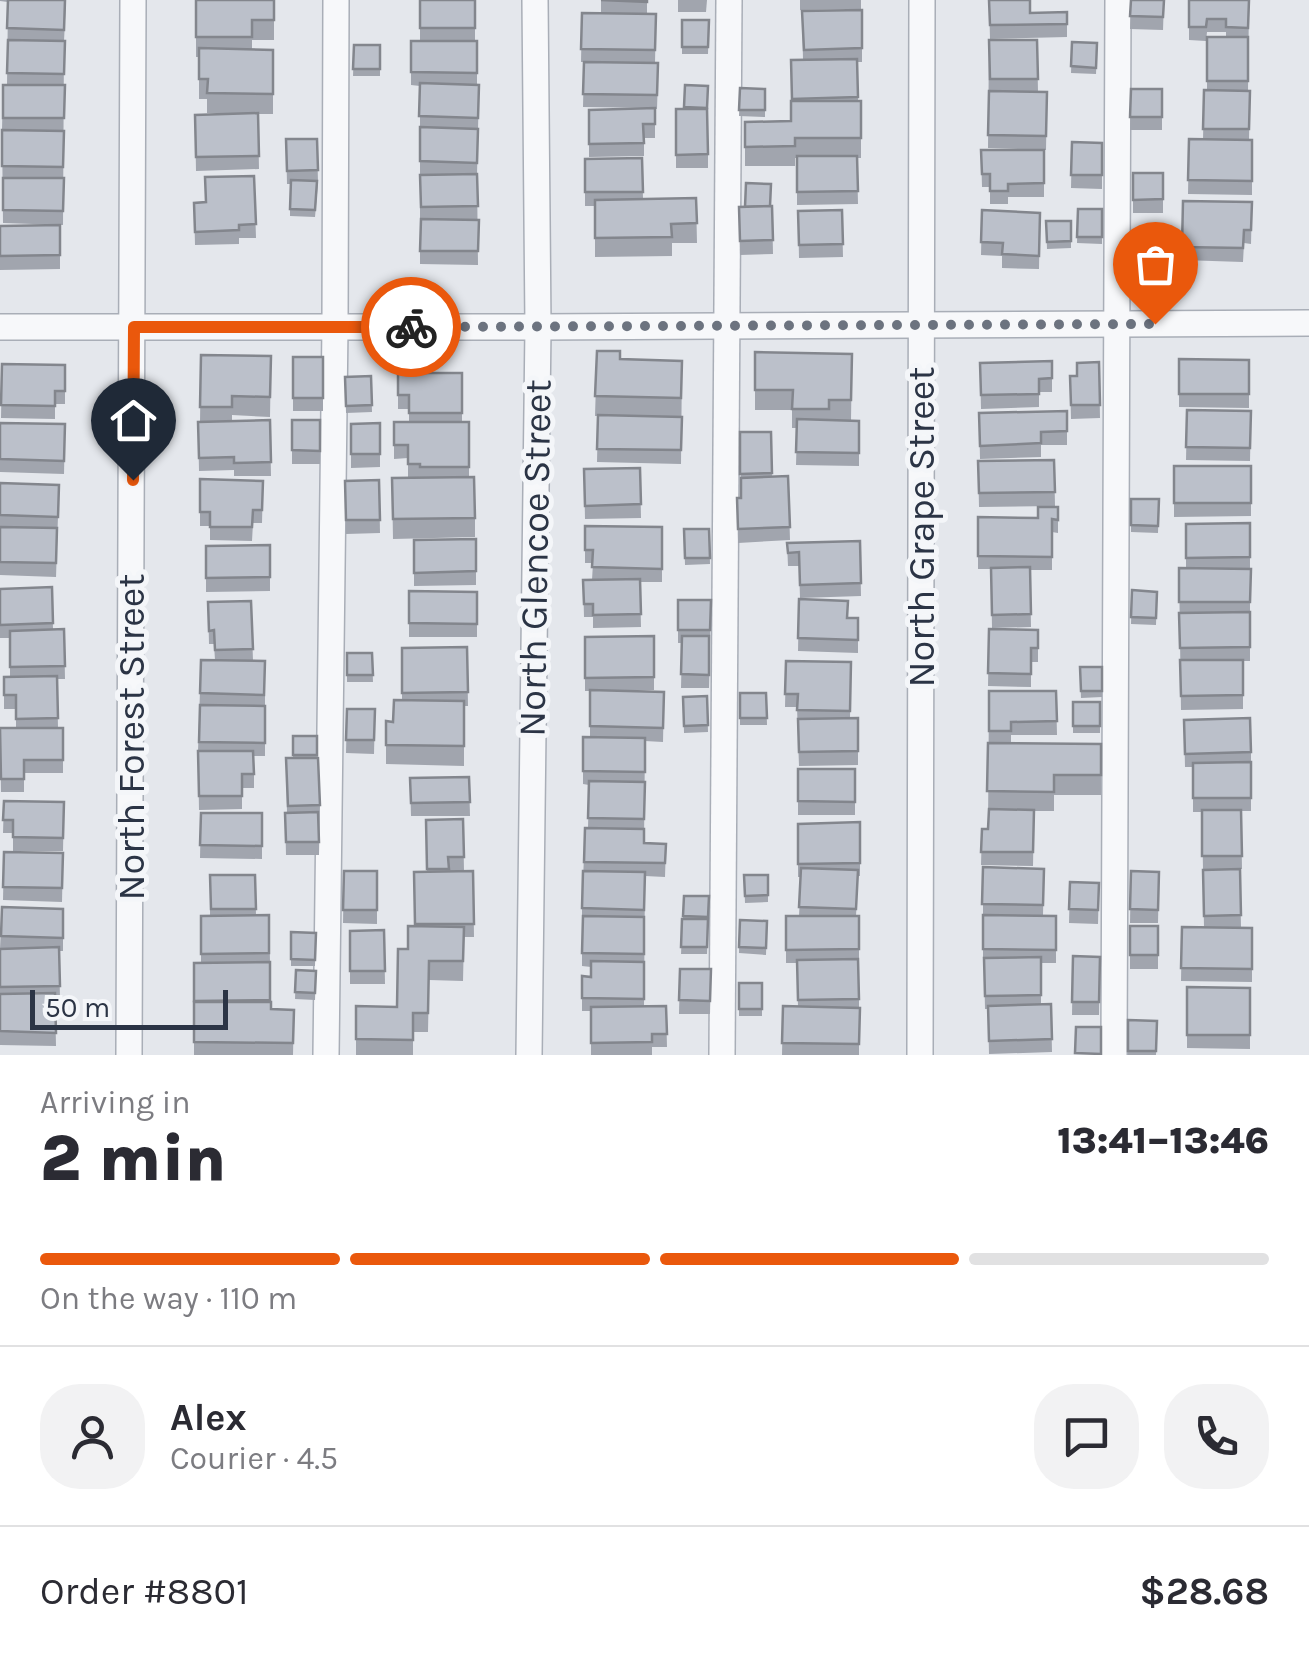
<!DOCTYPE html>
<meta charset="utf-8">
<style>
:root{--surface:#fff;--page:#f2f2f3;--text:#2b2b33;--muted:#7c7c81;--line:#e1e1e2;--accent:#ea580c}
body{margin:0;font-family:Karla,sans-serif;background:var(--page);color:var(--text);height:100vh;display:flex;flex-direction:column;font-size:38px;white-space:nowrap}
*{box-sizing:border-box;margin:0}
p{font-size:32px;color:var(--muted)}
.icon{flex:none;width:55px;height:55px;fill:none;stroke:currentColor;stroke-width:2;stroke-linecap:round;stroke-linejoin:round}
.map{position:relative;height:1055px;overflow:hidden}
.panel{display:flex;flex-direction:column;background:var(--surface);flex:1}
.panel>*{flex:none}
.scale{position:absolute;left:30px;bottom:25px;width:198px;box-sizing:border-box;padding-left:10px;border:5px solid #2b3445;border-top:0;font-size:28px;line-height:35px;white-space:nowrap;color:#2b3445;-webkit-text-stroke:8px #f4f6f9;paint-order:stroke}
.pin{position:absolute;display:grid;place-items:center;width:85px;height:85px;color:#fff;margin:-102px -42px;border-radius:50% 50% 50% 0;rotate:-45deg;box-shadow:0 0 10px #0007}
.pin .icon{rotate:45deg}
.courier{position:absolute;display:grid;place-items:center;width:100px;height:100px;margin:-50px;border:8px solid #ea580c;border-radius:50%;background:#fff;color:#222;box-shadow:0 2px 12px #0007}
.overview em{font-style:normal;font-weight:800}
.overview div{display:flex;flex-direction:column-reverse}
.overview{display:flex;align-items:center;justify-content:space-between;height:170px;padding:0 40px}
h1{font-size:65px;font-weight:800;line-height:75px}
.bar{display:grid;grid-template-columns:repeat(4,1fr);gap:15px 10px;align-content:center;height:120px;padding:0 40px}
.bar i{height:12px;border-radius:8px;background:var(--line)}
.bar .selected{background:var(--accent)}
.bar p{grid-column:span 4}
.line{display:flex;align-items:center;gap:25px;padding:0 40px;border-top:2px solid var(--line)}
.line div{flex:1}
.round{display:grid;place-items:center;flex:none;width:105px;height:105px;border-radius:40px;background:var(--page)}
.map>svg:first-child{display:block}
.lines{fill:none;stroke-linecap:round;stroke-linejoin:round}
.minor-casing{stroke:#a9aeb7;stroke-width:28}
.minor{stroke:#f7f8fa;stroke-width:25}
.wall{fill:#a1a5ae}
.building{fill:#bbc0ca;stroke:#83868d;stroke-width:2.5}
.done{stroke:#6c737f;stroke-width:10;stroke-dasharray:0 18}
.route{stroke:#ea580c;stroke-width:12}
.labels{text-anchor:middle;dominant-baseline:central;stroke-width:10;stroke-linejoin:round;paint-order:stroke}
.street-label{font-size:38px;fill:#2b3445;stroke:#f4f6f9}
</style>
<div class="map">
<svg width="1309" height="1055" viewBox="0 0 1309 1055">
<rect width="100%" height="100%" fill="#e4e7ec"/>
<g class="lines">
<defs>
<g id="minor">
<path d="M0 327H538L1309 323"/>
<path d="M129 1055 133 0"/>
<path d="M326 1055 335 326 336 0"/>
<path d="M529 1055 538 327 535 0"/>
<path d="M722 1055 729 0"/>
<path d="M920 1055 922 0"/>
<path d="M1114 1055 1118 0"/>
</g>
</defs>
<use href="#minor" class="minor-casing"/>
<use href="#minor" class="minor"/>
</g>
<g class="wall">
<path d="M0 0H66L64 41 63 225 3 223 2 130 3 85H7L8 2 0 1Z"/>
<path d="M196 0H274V40H252V49L273 50V114H258L259 169 196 171 195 115 248 114 207 113V99H199V57H196Z"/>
<path d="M420 0H475V41H477V85H479L477 175 478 265 420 264V86L411 85V72L420 41Z"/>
<path d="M601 0H647V14H656L655 63 658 77 657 109H655V138H644V156L589 157V110L651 108 583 107 584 62H581L582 13H601Z"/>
<path d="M678 0H707L706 12H678Z"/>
<path d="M800 0H861V9L800 10Z"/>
<path d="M989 0 1030 13 1067 12V37L990 39Z"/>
<path d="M1131 0H1164L1163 30 1130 29Z"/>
<path d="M1189 0H1249L1248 91H1250L1249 140H1252V195L1188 194 1189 139 1203 140 1204 90 1207 91V37H1226V32H1207L1206 41 1189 40Z"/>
<path d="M862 10V62H857L858 101 861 138V158H857L858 204 797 205V158H795V166H745V122L791 121V60H803L802 11Z"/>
<path d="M682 20H709L708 54H682Z"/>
<path d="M989 40H1037L1038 92H1047L1046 150 988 148Z"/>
<path d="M1072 42 1097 43 1096 74 1071 73Z"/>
<path d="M354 45H380V76H353Z"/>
<path d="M685 85 708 86V168H676V109H684Z"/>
<path d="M740 88 765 89V117L739 116Z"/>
<path d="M1131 89H1162V130H1130Z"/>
<path d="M286 139H317L318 183 315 217 290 216V184H287Z"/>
<path d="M1072 142 1102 143V189L1071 188Z"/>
<path d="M981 150H1044V197H1008V204H990V187H982Z"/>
<path d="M642 158 643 199 696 198 697 243H672V256L595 257V206H585V159Z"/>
<rect x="1133" y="173" width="30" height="40"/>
<path d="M254 176 256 238H239V244L195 245 194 203 206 202Z"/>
<path d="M1183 201 1252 202 1251 244 1244 243 1243 262 1182 260Z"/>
<path d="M772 206 773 254 740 255 739 207Z"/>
<path d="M1078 209H1102V244L1077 243Z"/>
<path d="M842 210 843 257 799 258 798 211Z"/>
<path d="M982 210 1040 213 1039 269 1002 268V256L981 255Z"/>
<path d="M1046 221H1071V248L1047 249Z"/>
<path d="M60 225V269L0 270V226Z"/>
<rect x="1126" y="237" width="19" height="31"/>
<path d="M597 351 620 359 682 361 681 464 597 462 598 416H595Z"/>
<path d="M755 352 852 354 851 420 859 421V466L796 465 797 428H792V410H755Z"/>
<path d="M201 355 271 356 270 417 232 415V421L270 420 271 476H234V470L199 471 198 422H200Z"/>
<rect x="293" y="357" width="30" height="54"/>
<path d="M1179 359 1249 360V408L1179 407Z"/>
<path d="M1052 361V392H1039V407L981 409 980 363Z"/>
<path d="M1099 362 1100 418 1071 419 1070 376H1077Z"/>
<path d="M2 364 65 365V404H55V419L1 418Z"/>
<path d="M398 373H462V422H469V477L475 518V537L393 539 392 478H420L408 477V458L394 459V422H409V409H398Z"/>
<path d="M371 376 372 412 346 413 345 377Z"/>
<path d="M1187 410 1251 411 1250 461 1186 460Z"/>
<path d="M1067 411V445H1041V457L980 459 979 413Z"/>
<rect x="292" y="420" width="28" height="44"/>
<path d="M0 423 65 424 64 474 0 472Z"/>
<path d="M380 423V467L351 468V424Z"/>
<path d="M740 432H771L772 477 788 476 790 540 738 543 737 498H741Z"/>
<path d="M1054 460 1055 506 979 507 978 461Z"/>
<path d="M1174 466H1251V516L1174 517Z"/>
<path d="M640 468 641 518 585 519 584 469Z"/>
<path d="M200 479 263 481 262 523H253L252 541 210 540V526H200Z"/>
<path d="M379 480 380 533 346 534 345 481Z"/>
<path d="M0 483 59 485 56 577 0 575Z"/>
<path d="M1131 499H1159L1158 533 1131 532Z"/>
<path d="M1058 507V533L1052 532V570H1030L1031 627 992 628 991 569H978V517L1038 518Z"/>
<path d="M1250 523V661H1243V709L1181 710 1179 568H1186V524Z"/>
<path d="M585 526 662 527V582H640L641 627 593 628V617H584L583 580H592L593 563H585Z"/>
<path d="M684 529H709L710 564 685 565Z"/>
<path d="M476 539V585L414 586V540Z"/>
<path d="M860 541 861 596 800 598 799 566H788L787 543Z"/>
<path d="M270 545V591L206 592V546Z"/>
<path d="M52 587 53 630 64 629 65 679H57L58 728H63V773H24V792H1L0 728H16V709H4V677H10V638H0V589Z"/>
<path d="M1132 590 1157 592 1156 625 1131 624Z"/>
<path d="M409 591 477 592V637H409Z"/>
<path d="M799 599 848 618H858V653L798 651Z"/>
<path d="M678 600H711L709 688H681L682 643H678Z"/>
<path d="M251 601 253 661H265V756H254V788H242V809L199 810 198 751 201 660H215L214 644H209L208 602Z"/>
<path d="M989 629 1038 630V662H1031V687L988 686Z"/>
<path d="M654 636V690L607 691 664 692 663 742 645 741 644 843 666 844 665 877 645 876 644 1006H666L667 1047H652V1055H591V1011H582V976L591 977V967L582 966V908L585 828H588L589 785 583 784V737H590V691H585V637Z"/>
<path d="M467 647 468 706H464V766L386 764V721L393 722 402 700V648Z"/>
<path d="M347 653H372L373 682H347Z"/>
<path d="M786 661 851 662 850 718H858V765L799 766 797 707H785Z"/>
<path d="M1080 667H1102V697L1081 698Z"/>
<path d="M989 691H1056L1057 735H1011V744H1101V795H1054V811H1034L1033 866 981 865 982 829H988Z"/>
<path d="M740 693H766L767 725H740Z"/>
<path d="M707 696 708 732 684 733 683 697Z"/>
<rect x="1073" y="702" width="27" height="31"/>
<path d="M347 709H375L374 754 346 753Z"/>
<path d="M1184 720 1251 752V811H1241L1242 869H1240L1241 928H1252V982L1181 981 1182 927 1204 928 1202 812H1193V767H1185Z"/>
<path d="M293 736H317L320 805 319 855H286L285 813H287L286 758H293Z"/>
<rect x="798" y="769" width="57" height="46"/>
<path d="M469 777 470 816H411L410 778Z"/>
<path d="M4 801 64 802 63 851H13V833H3Z"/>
<path d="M201 813H262V859L200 858Z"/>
<path d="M463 819 464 871H449H473L474 937H464L463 981 429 980 428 1032H413V1055H356V1006L397 1007 415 926 414 872H427L426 820Z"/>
<path d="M860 822V876H858L856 916H859V1055H782L783 1006 798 1007 797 963H786V916H799L801 877H798V824Z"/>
<path d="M4 852 63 853 62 902 3 900Z"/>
<path d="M983 867 1044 869 1043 915 1056 916V963H1041V1005L1051 1004 1052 1052 989 1054 988 1009H985L984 962H983Z"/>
<path d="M344 871H377V924L343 923Z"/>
<path d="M1131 871 1159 872 1158 923H1130Z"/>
<path d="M210 875H255L256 915H269L271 1009 294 1010 293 1055H194V963H201V916H210Z"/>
<path d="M744 875H768V902L745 903Z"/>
<path d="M1070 882 1099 883 1098 924 1069 923Z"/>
<path d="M684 896H709L707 954H681Z"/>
<path d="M2 907 63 909V951H59L60 999H55L56 1046 0 1045V949Z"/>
<path d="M740 920 767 921 766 955 739 953Z"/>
<rect x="1130" y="926" width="28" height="43"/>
<path d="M384 930 385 984H350V931Z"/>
<path d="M291 932 316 933 315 966H291Z"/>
<path d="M1073 956 1100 957 1099 1015H1072Z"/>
<path d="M680 969H711L710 1014H679Z"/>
<path d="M296 970 316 971 315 1000 295 999Z"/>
<rect x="739" y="983" width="23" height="33"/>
<path d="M1187 987 1250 988V1049L1187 1048Z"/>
<path d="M1128 1020 1157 1021 1156 1055H1128Z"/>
</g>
<g class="building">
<path d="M8 0H65L64 30 7 28Z"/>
<path d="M196 0H274V20H252V37H196Z"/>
<rect x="420" y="0" width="55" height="28"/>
<path d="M601 0H647V2Z"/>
<path d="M989 0H1030V13L1067 12V24L990 25Z"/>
<path d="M1131 0H1164L1163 17 1130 16Z"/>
<path d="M1189 0H1249L1248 28 1226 27V19H1207L1206 27H1189Z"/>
<path d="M862 10V48L804 50 802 11Z"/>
<path d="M582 13 656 14 655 50 581 49Z"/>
<path d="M682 20H709L708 47H682Z"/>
<rect x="1207" y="37" width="41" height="44"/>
<path d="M8 40 65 41 64 74 7 73Z"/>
<path d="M989 40H1037L1038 79H990Z"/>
<path d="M411 41H477V73L411 72Z"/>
<path d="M1072 42 1097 43 1096 68 1071 66Z"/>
<path d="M354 45H380V69H353Z"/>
<path d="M199 48 273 50V94L207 93 208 79H199Z"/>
<path d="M857 59 858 97 792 99 791 60Z"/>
<path d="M584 62 658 63 657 95 583 94Z"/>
<path d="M420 83 479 85 478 118 419 116Z"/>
<path d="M3 85H65L64 118H3Z"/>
<path d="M685 85 708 86 707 108 684 107Z"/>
<path d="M740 88 765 89V110H739Z"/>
<path d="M1131 89H1162V117H1130Z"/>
<path d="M1204 90 1250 91 1249 129H1203Z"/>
<path d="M989 91 1047 92 1046 136 988 135Z"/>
<path d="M791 101H861V138H795V146L745 147V122L791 121Z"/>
<path d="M655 108V124H643L644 143 589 144V110Z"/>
<path d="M676 109H707L708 154 676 155Z"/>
<path d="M258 113 259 156 196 157 195 115Z"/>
<path d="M420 127 478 129 477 163 420 161Z"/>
<path d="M2 130 64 131 63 167 2 166Z"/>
<path d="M286 139H317L318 170 287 171Z"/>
<path d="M1189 139 1252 140V181L1188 180Z"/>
<path d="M1072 142 1102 143V175H1071Z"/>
<path d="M981 150H1044V183L1008 184V191H990V174H982Z"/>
<path d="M797 156H857L858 191 797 192Z"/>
<path d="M642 158 643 192H585V159Z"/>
<path d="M1133 173H1163V199L1133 200Z"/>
<path d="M477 174 478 206 421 207 420 175Z"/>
<path d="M254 176 256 224 239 225V230L195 232 194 203 206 202 205 177Z"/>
<path d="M3 178H64L63 211 3 210Z"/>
<path d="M291 180 317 181 315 210 290 209Z"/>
<path d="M746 183 771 184 770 206 745 207Z"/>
<path d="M696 198 697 223 671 224 672 237 595 238V200Z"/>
<path d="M1183 201 1252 202 1251 230H1244L1243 248 1182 247Z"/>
<path d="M772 206 773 240 740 241 739 207Z"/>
<path d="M1078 209H1102V237H1077Z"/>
<path d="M842 210 843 244 799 245 798 211Z"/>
<path d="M982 210 1040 213 1039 256 1002 254 1003 243 981 242Z"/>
<path d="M421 219 479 220 478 251H420Z"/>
<path d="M1046 221H1071V241L1047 242Z"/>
<path d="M60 225V255L0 256V226Z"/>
<rect x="1126" y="237" width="19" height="24"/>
<path d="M597 351H620V359L682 361 681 398 595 396Z"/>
<path d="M755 352 852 354 851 400H829V409H792L793 390H755Z"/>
<path d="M201 355 271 356 270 397 232 396V407H200Z"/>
<rect x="293" y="357" width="30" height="41"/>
<path d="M1179 359 1249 360V394H1179Z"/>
<path d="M1052 361V378L1039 379V394L981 395 980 363Z"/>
<path d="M1099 362 1100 405H1071L1070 376H1077V363Z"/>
<path d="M2 364 65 365V391H55V406L1 405Z"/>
<path d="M398 373H462V413H409V395H398Z"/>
<path d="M371 376 372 405 346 406 345 377Z"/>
<path d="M1187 410 1251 411 1250 448 1186 447Z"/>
<path d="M1067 411V431L1041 432V443L980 446 979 413Z"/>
<path d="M598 415 682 417 681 450 597 449Z"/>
<path d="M797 419 859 421V453L796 452Z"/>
<path d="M270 420 271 462 234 463V457L199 458 198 422Z"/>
<path d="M292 420H320V451L292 450Z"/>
<path d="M394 422H469V467H420V464H408V445H394Z"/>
<path d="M0 423 65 424 64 461 0 459Z"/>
<path d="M380 423V454H351V424Z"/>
<path d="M740 432H771L772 473 740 474Z"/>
<path d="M1054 460 1055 492 979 493 978 461Z"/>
<rect x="1174" y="466" width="77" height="37"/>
<path d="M640 468 641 504 585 506 584 469Z"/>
<path d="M788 476 790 527 738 529 737 498H741V478Z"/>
<path d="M474 477 475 518 393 519 392 478Z"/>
<path d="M200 479 263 481 262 510H253L252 527H210V512H200Z"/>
<path d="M379 480 380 520H346L345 481Z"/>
<path d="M0 483 59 485 58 517 0 515Z"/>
<path d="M1131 499H1159L1158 526 1131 525Z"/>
<path d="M1038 507H1058V520L1052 519V557L978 556V517L1038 518Z"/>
<path d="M1250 523V557L1186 558V524Z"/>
<path d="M585 526 662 527V569L592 567 593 550H585Z"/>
<path d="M0 527 57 528 56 563 0 562Z"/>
<path d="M684 529H709L710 558H685Z"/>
<path d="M476 539V571L414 573V540Z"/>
<path d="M860 541 861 583 800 585 799 552 788 553 787 543Z"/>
<path d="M270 545V577L206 578V546Z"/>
<path d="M1030 567 1031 614 992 615 991 568Z"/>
<path d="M1179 568 1251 569 1250 602H1179Z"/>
<path d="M640 579 641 614 593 615V604H584L583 580Z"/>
<path d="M52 587 53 623 0 625V589Z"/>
<path d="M1132 590 1157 592 1156 618 1131 617Z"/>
<path d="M409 591 477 592V624L409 623Z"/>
<path d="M799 599 848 601 847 618H858V640L798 638Z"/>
<path d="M678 600H711L710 630H678Z"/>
<path d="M251 601 253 649 215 650 214 630 209 631 208 602Z"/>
<path d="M1250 612V647L1180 648 1179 613Z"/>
<path d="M64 629 65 666 10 667V631Z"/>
<path d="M989 629 1038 630V648H1031V674L988 673Z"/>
<path d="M654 636V677L585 678V637Z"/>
<path d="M682 636H709V675L681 674Z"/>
<path d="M467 647 468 692 402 693V648Z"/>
<path d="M347 653H372L373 675H347Z"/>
<path d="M201 660 265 661 264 695 200 693Z"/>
<path d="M1180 660H1243V695L1181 696Z"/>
<path d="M786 661 851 662 850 711 797 710 798 694H785Z"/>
<path d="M1080 667H1102V691H1081Z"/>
<path d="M57 676 58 718 16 719V695H4V677Z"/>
<path d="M590 690 664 692 663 728 590 726Z"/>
<path d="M989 691H1056L1057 721 1011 722V731H989Z"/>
<path d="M740 693H766L767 718H740Z"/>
<path d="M707 696 708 725 684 726 683 697Z"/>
<path d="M394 700 464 701V746L386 745V721L393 722Z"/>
<rect x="1073" y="702" width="27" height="24"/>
<path d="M200 705 265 706V743L199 742Z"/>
<path d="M347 709H375L374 740H346Z"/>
<path d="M858 718V751L799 752 798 719Z"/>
<path d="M1250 718 1251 752 1185 754 1184 720Z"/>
<path d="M0 728H63V760H24V779H1Z"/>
<rect x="293" y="736" width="24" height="19"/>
<path d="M583 737 645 738V772L583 771Z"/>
<path d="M988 743 1101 744V775H1054V792L987 791Z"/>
<path d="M198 751H253L254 774H242V796H199Z"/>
<path d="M286 758H318L320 805 288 806Z"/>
<path d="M1251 762V798H1193V763Z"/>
<path d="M798 769H855V802L798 801Z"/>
<path d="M469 777 470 802 411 803 410 778Z"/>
<path d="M589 781 645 782 644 819 588 818Z"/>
<path d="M4 801 64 802 63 838 13 837V820H3Z"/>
<path d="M989 809 1034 810 1033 852H981L982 829H988Z"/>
<path d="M1202 810H1241L1242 856H1202Z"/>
<path d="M318 812 319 842H286L285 813Z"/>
<path d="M201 813H262V846L200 845Z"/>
<path d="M463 819 464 857H448L449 869H427L426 820Z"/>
<path d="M860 822V863L798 864V824Z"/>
<path d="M585 828 644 829V843L666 844 665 863 584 862Z"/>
<path d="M4 852 63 853 62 888 3 887Z"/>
<path d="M983 867 1044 869 1043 905 982 904Z"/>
<path d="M801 868 858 870 856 909 799 907Z"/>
<path d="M1240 869 1241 915 1204 916 1203 870Z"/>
<path d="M344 871H377V910H343Z"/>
<path d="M473 871 474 924H415L414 872Z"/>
<path d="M583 871 645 872 644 910 582 908Z"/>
<path d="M1131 871 1159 872 1158 910 1130 909Z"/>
<path d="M210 875H255L256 909H211Z"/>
<path d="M744 875H768V895L745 896Z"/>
<path d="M1070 882 1099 883 1098 910 1069 909Z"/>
<path d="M684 896H709L708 917 683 916Z"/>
<path d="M2 907 63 909V938L1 936Z"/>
<path d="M269 915V953L201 954V916Z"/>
<path d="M983 915 1056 916V950L983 949Z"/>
<path d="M583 916 644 917V954L582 953Z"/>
<path d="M786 916H859V949L786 950Z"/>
<path d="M682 919H708L707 947H681Z"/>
<path d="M740 920 767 921 766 948 739 947Z"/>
<path d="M408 926 464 927 463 961H429L428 1013H413V1040L356 1039V1006L397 1007 398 949H408Z"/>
<rect x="1130" y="926" width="28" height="29"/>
<path d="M1182 927 1252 928V969L1181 968Z"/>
<path d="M384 930 385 971H350V931Z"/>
<path d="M291 932 316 933 315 960 291 959Z"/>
<path d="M59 947 60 986 0 987V949Z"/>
<path d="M1073 956 1100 957 1099 1002H1072Z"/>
<path d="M1041 957V995L985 996 984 958Z"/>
<path d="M858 959 859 999 798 1000 797 960Z"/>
<path d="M591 961 644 962V999L582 998V976L591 977Z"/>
<path d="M270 962V1000L194 1001V963Z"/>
<path d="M680 969H711L710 1001 679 1000Z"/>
<path d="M296 970 316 971 315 993 295 992Z"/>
<rect x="739" y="983" width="23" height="26"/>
<path d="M1187 987 1250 988V1035H1187Z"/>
<path d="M55 993 56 1033 0 1031V994Z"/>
<path d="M194 1002H271V1009L294 1010 293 1043 194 1042Z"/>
<path d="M1051 1004 1052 1039 989 1041 988 1006Z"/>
<path d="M666 1006 667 1034H652V1042L591 1043V1007Z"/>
<path d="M783 1006 860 1008 859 1044 782 1043Z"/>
<path d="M1128 1020 1157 1021 1156 1051H1128Z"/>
<path d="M1076 1027H1101V1054L1075 1053Z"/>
</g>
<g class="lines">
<path class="done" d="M411 327 1155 324"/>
<path class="route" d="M133 480 134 327H411"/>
</g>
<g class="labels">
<g class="street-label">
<text transform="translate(921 527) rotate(-90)">North Grape Street</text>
<text transform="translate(535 558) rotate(-89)">North Glencoe Street</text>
<text transform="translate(131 737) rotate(-90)">North Forest Street</text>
</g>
</g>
</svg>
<div class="scale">50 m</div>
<div class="pin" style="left:1155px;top:324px;background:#ea580c"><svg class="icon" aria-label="bag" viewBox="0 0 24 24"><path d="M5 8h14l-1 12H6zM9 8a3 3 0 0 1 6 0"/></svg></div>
<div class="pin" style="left:133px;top:480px;background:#1f2937"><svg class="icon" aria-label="home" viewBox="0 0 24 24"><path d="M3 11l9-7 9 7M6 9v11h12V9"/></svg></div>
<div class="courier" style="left:411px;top:327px"><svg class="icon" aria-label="bike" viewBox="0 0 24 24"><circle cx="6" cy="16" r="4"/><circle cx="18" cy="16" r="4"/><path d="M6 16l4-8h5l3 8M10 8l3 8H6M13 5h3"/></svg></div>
</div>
<section class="panel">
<div class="overview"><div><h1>2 min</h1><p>Arriving in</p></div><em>13:41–13:46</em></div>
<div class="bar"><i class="selected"></i><i class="selected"></i><i class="selected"></i><i></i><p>On the way · 110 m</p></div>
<div class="line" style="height:180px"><a class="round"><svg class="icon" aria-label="person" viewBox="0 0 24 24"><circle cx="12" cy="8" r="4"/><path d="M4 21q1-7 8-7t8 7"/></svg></a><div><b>Alex</b><p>Courier · 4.5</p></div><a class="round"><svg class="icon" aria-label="chat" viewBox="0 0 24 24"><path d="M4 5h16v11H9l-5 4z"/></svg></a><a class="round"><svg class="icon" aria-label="phone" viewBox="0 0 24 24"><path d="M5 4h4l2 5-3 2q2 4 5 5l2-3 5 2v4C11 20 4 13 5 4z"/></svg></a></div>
<div class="line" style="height:130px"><div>Order #8801</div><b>$28.68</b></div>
</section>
